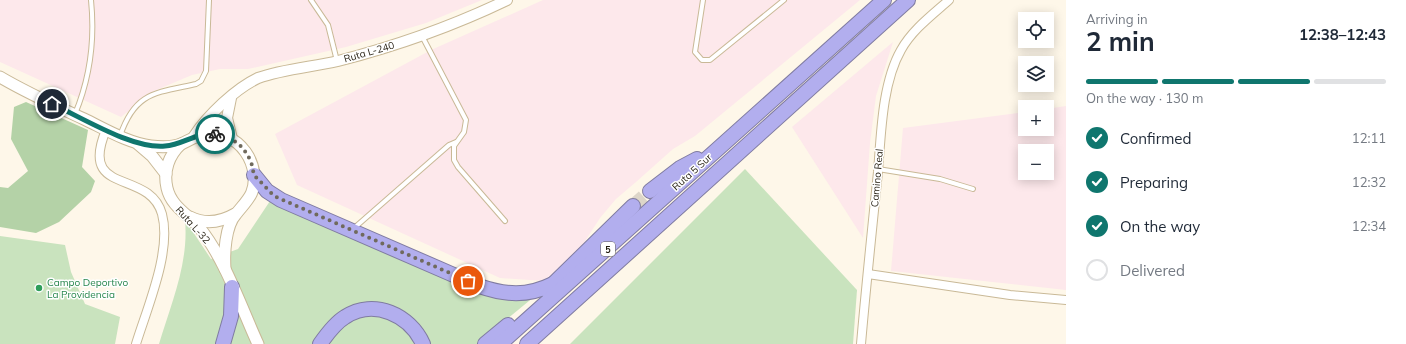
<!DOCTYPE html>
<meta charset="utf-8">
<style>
:root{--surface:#fff;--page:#f6f6f7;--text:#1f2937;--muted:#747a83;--line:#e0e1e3;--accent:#0f766e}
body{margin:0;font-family:Mulish,sans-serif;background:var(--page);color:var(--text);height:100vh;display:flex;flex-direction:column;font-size:15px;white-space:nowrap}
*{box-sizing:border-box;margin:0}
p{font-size:13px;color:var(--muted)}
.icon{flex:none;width:22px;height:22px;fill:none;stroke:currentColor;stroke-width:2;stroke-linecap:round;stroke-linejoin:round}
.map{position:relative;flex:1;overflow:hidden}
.side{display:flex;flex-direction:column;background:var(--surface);width:340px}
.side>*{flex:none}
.tools{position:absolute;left:1018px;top:12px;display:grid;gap:8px}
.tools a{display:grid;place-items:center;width:36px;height:36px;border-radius:0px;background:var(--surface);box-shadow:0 2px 10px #0003;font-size:20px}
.pin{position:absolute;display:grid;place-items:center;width:34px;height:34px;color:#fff;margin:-17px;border:2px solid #fff;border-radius:50%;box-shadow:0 1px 4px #0007}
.courier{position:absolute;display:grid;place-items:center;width:40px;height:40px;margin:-20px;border:3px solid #0f766e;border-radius:50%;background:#fff;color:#222;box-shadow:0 1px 5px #0007}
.summary em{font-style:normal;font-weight:700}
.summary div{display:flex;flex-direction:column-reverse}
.summary{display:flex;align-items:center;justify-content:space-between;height:68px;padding:0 20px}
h1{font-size:26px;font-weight:700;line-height:30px}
.bar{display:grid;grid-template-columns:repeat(4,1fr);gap:6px 4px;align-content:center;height:48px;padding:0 20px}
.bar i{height:5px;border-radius:3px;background:var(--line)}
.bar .selected{background:var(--accent)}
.bar p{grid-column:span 4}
ol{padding:0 20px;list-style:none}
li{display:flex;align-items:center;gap:12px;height:44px}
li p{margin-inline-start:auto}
li .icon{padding:4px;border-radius:50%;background:var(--accent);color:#fff;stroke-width:4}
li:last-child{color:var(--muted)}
li i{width:22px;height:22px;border:2px solid var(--line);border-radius:50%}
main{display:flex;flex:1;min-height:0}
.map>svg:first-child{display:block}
.industrial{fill:#fde8eb;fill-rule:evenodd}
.green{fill:#c9e3be}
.forest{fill:#b4d2a7}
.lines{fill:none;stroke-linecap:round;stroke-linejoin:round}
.motorway-tunnel{stroke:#ddd6c9;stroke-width:14;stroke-dasharray:14 7;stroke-linecap:butt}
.service-casing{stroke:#c9b997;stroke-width:6}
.minor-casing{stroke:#c9b997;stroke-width:10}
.tertiary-casing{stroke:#c9b997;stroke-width:12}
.secondary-casing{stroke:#c9b997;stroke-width:13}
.motorway-casing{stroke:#807ca1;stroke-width:16}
.service{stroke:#fff;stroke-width:4}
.minor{stroke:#fff;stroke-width:8}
.tertiary{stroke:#fff;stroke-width:10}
.secondary{stroke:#fff;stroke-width:11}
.motorway{stroke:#b2aeee;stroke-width:14}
.done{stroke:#706a5d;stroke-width:4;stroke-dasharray:0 7.2}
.route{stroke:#0f766e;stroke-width:5}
.leisure-dot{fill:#2e9e5b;stroke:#fff;stroke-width:1.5}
.labels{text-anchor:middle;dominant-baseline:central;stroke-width:3;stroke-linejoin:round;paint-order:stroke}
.shield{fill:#fff;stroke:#666258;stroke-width:1}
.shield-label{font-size:9px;font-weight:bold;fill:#241e11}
.street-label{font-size:10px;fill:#241e11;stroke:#fff}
.leisure-label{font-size:10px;fill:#27864d;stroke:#fff;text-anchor:start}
</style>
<main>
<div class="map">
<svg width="1066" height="344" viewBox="0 0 1066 344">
<rect width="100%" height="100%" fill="#fef7e9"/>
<g class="industrial">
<path d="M0 0H482L426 23 346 47 248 69H220L192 75 154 91 121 117 0 62Z"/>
<path d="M543 0H860L695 136 673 149 636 182 616 199 600 218 578 252 545 281 500 278 297 185 275 134 431 50Z"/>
<path d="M893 42 876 96 870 143 863 238 792 127Z"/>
<path d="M1066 106V290L891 271 903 128 1025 112V129H1047V109ZM1025 151H1047V173H1025Z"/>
</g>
<g class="green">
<path d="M745 169 857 290 853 344H570Z"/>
<path d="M270 201 477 290 535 296 477 344H159C171 304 189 263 185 220L211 259 238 249Z"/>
<path d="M0 236 65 245 71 272 85 304 120 317 115 344H0Z"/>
</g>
<path class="forest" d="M26 102 88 130 82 167 95 181 91 192 59 222 36 233 0 227V187L8 188 28 171 11 139 14 107Z"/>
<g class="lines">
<path class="motorway-tunnel" d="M633 206 650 191"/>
<defs>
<g id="service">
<path d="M311 0 328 25 337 61"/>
<path d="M703 0 695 52 702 60H710L784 0"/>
<path d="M422 36 466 120 464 132 454 146V160L458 167 505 221"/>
<path d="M75 114C90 78 95 39 91 0"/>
<path d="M120 136C135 92 155 93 196 84L201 81 206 71 209 0"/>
<path d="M878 169 940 179 973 189"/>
<path d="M353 229 449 145 456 142"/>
</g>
<g id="minor">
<path d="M106 130C78 197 149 168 162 214 172 251 147 308 136 344"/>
<path d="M868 274 1010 295 1066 300"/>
<path d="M861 344C866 287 872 229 878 172 881 135 882 83 901 50 912 30 932 15 949 0"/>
</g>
<g id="tertiary">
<path d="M231 98 227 118 232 139"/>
<path d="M194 136C208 115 235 89 258 78 283 69 312 67 338 61 396 46 453 26 507 0"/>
</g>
<g id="secondary">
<path d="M0 77C27 93 56 106 84 119 105 129 128 143 151 146 160 147 173 147 181 144 198 136 207 129 227 137 242 143 252 158 254 174 256 194 247 200 236 214 225 226 224 254 225 269"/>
<path d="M138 144 152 156 166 174"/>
<path d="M181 144C169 155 163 171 167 188 171 206 187 214 199 227 225 259 241 307 258 344"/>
<path d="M190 217C206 225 221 222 235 214"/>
</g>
<g id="motorway">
<path d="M254 175 267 191 281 200 479 286C505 295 527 297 553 284"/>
<path d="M650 191 680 168 697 159"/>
<path d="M547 290 633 206"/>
<path d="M223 344 231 316 232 287"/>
<path d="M320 344C327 334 335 323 345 317 374 298 410 315 423 344"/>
<path d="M485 344 508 325"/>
<path d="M500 344 884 0"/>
<path d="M527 344 908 0"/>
</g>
</defs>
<use href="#service" class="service-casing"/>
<use href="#minor" class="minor-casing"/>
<use href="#tertiary" class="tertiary-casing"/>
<use href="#secondary" class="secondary-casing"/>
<use href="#motorway" class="motorway-casing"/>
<use href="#service" class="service"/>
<use href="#minor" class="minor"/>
<use href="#tertiary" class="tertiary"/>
<use href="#secondary" class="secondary"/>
<use href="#motorway" class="motorway"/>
</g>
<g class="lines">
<path class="done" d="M215 134 232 139 243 148 251 161 254 175 274 196 468 281"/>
<path class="route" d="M52 104C83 118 132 149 165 146 183 145 196 132 215 134"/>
</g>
<circle class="leisure-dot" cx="39" cy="288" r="4"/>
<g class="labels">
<rect class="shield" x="601" y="242" width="14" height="14" rx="3"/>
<g class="shield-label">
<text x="608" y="249">5</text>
</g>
<g class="street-label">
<text transform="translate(369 52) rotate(-16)">Ruta L-240</text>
<text transform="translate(692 172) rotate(-42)">Ruta 5 Sur</text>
<text transform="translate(877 178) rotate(-85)">Camino Real</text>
<text transform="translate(193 225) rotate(48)">Ruta L-32</text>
</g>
<g class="leisure-label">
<text x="47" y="282">Campo Deportivo<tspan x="47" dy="12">La Providencia</tspan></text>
</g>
</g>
</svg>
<div class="tools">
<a><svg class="icon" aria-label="locate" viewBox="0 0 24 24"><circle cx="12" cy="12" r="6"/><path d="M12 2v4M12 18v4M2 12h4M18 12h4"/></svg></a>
<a><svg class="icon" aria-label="layers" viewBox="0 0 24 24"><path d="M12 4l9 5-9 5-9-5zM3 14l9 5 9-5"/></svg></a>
<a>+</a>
<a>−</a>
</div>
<div class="pin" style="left:468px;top:281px;background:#ea580c"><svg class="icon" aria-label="bag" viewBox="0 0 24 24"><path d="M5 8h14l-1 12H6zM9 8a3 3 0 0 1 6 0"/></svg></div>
<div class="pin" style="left:52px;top:104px;background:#1f2937"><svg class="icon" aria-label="home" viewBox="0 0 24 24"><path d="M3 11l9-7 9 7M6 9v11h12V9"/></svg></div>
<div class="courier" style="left:215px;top:134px"><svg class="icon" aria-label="bike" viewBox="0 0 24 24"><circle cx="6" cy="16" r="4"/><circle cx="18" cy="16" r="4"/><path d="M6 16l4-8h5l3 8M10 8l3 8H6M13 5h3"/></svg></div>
</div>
<section class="side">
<div class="summary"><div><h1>2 min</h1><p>Arriving in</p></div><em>12:38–12:43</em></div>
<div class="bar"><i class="selected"></i><i class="selected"></i><i class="selected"></i><i></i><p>On the way · 130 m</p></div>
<ol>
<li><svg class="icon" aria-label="check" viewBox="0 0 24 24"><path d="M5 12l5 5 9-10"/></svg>Confirmed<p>12:11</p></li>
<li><svg class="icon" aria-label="check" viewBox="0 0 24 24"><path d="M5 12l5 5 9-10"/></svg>Preparing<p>12:32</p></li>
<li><svg class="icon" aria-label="check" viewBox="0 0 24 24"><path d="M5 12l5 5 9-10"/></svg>On the way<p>12:34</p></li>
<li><i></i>Delivered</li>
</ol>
</section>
</main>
